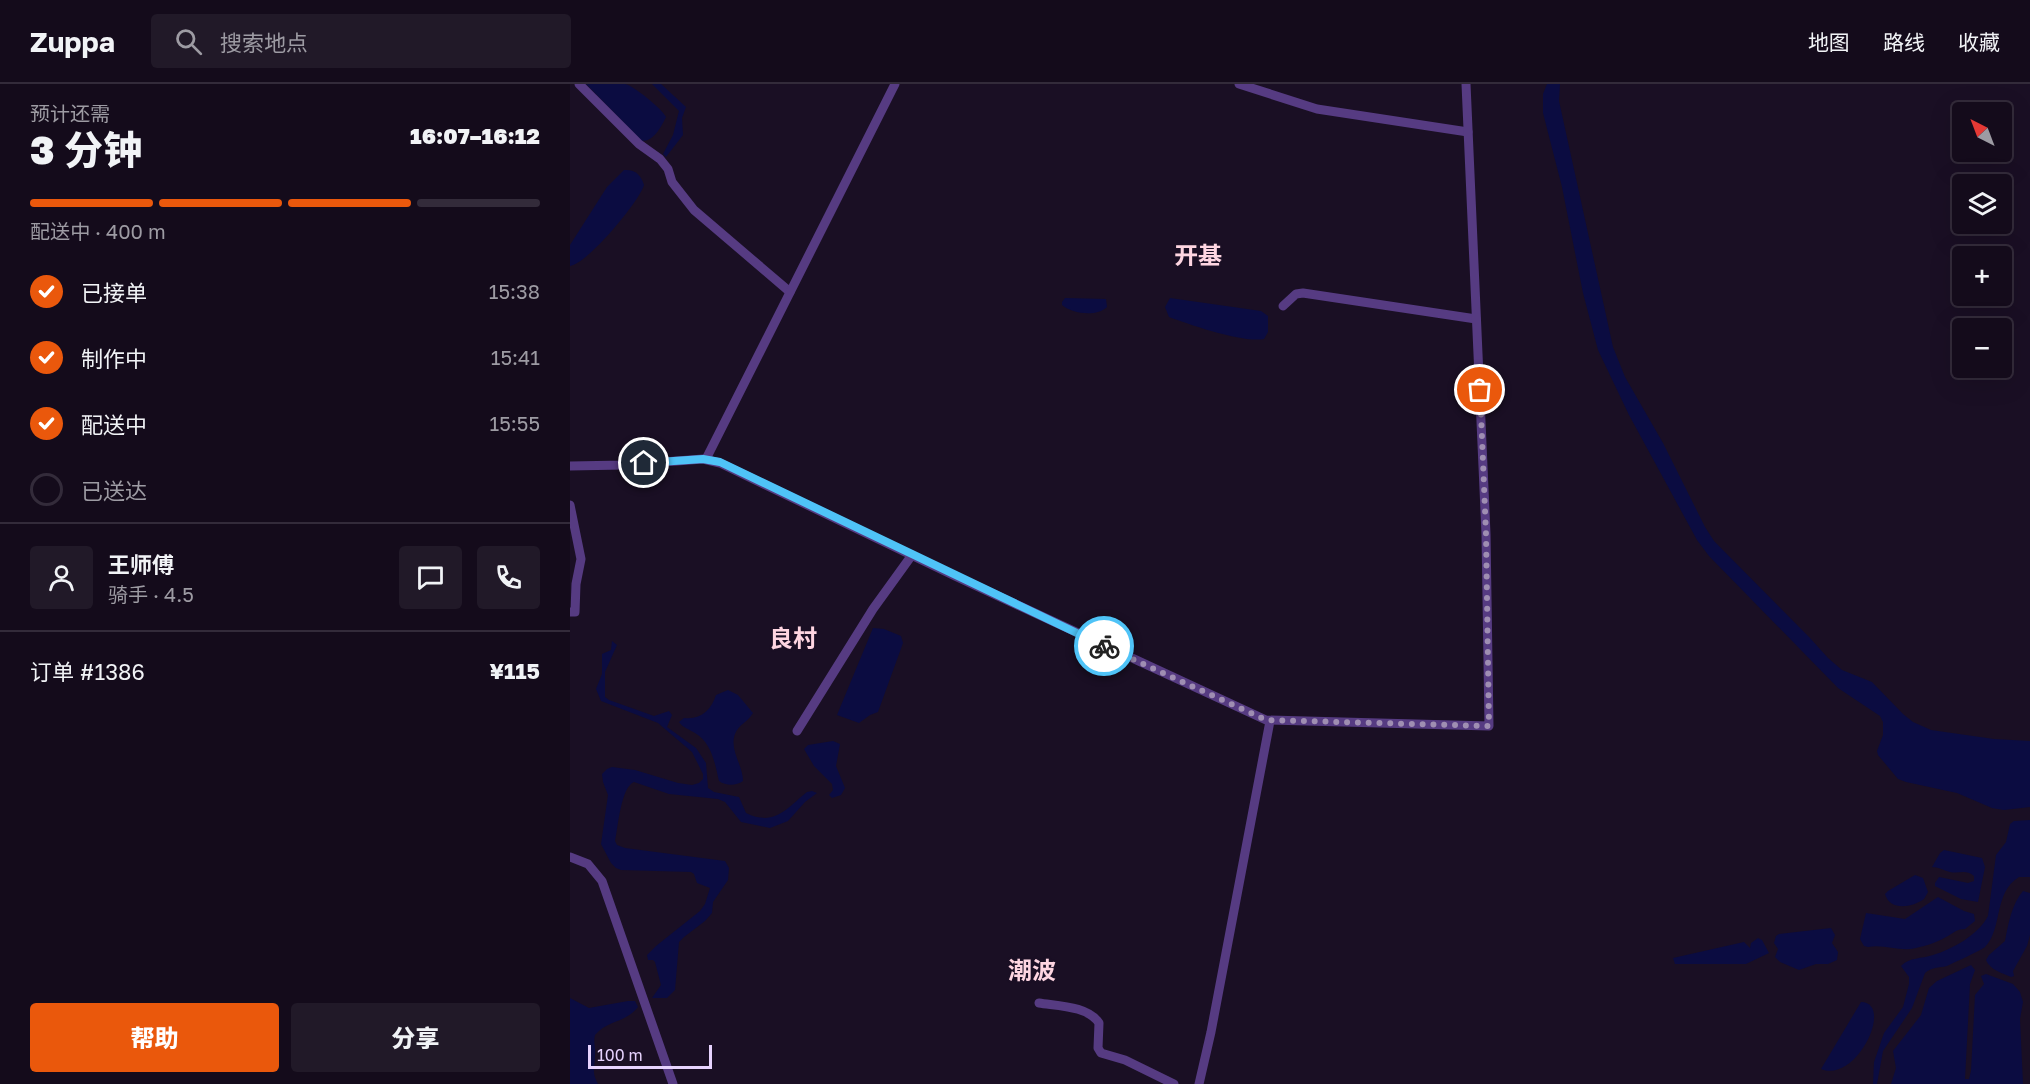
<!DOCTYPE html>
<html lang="zh">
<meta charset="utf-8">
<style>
:root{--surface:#140b1b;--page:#211928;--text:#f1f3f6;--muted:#9d9ba3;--line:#332b3a;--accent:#ea580c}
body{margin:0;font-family:"Golos Text","Noto Sans SC",sans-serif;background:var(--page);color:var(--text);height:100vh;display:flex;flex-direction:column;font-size:22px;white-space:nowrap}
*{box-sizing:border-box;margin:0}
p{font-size:20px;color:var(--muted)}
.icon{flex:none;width:33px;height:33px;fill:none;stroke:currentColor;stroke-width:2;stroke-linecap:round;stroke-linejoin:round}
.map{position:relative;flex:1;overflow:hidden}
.panel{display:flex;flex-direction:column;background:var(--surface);width:570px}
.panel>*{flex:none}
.needle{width:39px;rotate:318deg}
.controls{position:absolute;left:1382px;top:18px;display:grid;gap:12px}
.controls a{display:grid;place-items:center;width:60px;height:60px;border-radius:6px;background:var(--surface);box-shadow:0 6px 24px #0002,0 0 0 2px var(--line);font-size:30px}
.scale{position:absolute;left:18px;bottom:15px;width:124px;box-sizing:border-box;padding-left:6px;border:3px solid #e7d3fe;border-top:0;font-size:16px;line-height:21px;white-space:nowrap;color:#e7d3fe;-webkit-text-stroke:4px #1a0f24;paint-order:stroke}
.pin{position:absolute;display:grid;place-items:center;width:51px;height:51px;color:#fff;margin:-26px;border:3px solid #fff;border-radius:50%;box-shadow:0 2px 6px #0007}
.courier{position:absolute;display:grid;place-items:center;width:60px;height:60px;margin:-30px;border:4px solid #4fc3f7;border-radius:50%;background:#fff;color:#222;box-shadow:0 2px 8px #0007}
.head em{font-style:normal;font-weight:800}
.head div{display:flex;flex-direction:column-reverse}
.head{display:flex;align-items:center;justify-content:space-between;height:102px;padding:0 30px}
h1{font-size:39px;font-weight:800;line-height:45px}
.bar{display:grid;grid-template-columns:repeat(4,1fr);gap:9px 6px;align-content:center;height:72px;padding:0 30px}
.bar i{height:8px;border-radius:4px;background:var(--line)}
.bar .on{background:var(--accent)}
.bar p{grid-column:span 4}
.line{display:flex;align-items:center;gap:15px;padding:0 30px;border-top:2px solid var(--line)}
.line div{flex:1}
.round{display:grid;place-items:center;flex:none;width:63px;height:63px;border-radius:6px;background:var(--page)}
ol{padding:0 30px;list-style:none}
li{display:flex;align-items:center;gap:18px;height:66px}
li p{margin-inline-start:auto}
li .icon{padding:6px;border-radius:50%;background:var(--accent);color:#fff;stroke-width:4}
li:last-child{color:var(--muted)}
li i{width:33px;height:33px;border:3px solid var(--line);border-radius:50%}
.button{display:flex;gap:12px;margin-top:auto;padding:12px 30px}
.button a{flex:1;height:69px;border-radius:6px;background:var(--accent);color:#fff;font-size:24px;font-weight:800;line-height:69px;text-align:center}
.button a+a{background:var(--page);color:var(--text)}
header{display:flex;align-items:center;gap:36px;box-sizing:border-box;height:84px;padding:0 30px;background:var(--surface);border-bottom:2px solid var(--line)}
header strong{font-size:28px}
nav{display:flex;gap:33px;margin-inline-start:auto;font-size:21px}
.search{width:420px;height:54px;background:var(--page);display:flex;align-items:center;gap:15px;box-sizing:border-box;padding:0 21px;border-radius:6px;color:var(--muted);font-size:22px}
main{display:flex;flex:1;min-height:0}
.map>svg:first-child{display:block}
.water{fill:#0b0c41}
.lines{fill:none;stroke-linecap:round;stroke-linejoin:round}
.street{stroke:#563b82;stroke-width:9}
.done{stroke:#9f8eb2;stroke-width:6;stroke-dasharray:0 10.8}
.route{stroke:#4fc3f7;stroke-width:8}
.labels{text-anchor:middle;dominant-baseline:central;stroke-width:4.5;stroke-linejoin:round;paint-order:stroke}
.quarter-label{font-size:24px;font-weight:bold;fill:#fed5e1;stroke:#1a0f24}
</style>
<header>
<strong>Zuppa</strong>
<div class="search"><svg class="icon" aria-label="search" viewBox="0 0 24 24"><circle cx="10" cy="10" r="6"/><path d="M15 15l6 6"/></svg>搜索地点</div>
<nav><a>地图</a><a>路线</a><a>收藏</a></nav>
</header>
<main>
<section class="panel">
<div class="head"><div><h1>3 分钟</h1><p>预计还需</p></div><em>16:07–16:12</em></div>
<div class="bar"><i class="on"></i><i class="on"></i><i class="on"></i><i></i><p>配送中 · 400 m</p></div>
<ol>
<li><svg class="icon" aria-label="check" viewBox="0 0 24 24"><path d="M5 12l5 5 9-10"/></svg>已接单<p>15:38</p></li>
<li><svg class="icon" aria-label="check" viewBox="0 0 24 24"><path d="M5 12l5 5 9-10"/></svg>制作中<p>15:41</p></li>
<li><svg class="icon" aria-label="check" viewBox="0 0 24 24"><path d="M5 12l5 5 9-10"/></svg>配送中<p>15:55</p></li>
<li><i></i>已送达</li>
</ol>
<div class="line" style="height:108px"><a class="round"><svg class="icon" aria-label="person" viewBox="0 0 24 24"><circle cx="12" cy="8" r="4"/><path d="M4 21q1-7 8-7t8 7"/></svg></a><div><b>王师傅</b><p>骑手 · 4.5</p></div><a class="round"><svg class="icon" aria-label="chat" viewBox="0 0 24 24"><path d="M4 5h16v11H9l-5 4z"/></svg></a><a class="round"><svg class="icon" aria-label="phone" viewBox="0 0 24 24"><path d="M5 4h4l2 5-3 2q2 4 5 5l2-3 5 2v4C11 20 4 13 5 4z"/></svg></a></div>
<div class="line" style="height:78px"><div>订单 #1386</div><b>¥115</b></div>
<div class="button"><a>帮助</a><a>分享</a></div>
</section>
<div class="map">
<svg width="1460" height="1000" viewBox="0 0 1460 1000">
<rect width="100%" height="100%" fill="#1a0f24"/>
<g class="water">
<path d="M16 0C28 0 44 0 55 0 64 2 91 24 96 33 91 43 84 57 72 57Z"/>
<path d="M82 0H91L116 23 112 34 113 51 96 73 93 70 103 51 109 27Z"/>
<path d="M977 0H990L989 17 1043 263 1055 293 1093 359 1135 443 1144 457 1240 554 1258 574 1272 586 1302 598 1333 630 1343 638 1361 646 1424 655 1460 657V723L1434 726 1422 724 1387 709 1336 698 1328 695 1308 671 1307 667 1313 651V638L1310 632 1268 604 1139 472 1127 456 1059 331 1028 266 1013 209 992 103 973 29V10Z"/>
<path d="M54 86C65 85 71 91 74 101 69 118 17 180 0 182V161L37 103Z"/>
<path d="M495 214 536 215 537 223C527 233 502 230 492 221V218Z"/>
<path d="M600 214 691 227 698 232V248L694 255C672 259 621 241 599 233L595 223Z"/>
<path d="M303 544 314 545 331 552 333 559 308 628 300 631 289 639 267 631Z"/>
<path d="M42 557 47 561 35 588V613L39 616 84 632 99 627 102 631 97 643 126 664 136 679 138 704 144 708 169 713 176 729C205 743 217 724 237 708L242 707 247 709 235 718 218 737 200 744 171 738 155 718 148 715 99 710 64 698C51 703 48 743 45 757L47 761 55 764 155 777 159 784 158 796 143 818 142 829 135 837 114 853 109 858 105 906 97 914H82L91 901 85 878 83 876H78L77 871 86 862 130 827 135 820 140 804 127 799 124 790 121 788 51 786 46 784 41 779 31 760 38 711 33 698 32 690 37 685 42 683 65 686 108 699 122 701 129 699 133 695V690L122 668 88 639 31 617 26 605 32 590V570L41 566Z"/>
<path d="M158 606 168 611 183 629C178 638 169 640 165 650 159 666 173 681 173 697 166 702 156 702 149 697 145 680 142 659 125 649 119 645 113 644 109 638L114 634C131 636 141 626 146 611Z"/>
<path d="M263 657 270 660 266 682 275 704 271 711 262 714 259 711 263 706 262 700 244 682 234 665 238 661Z"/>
<path d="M1460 736V793H1449C1423 809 1433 844 1415 863 1412 866 1381 880 1377 882 1368 884 1362 883 1355 889L1342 924 1313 967 1307 1000H1303L1304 978 1314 949 1333 923 1339 900V893L1331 882C1340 873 1351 875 1363 871 1383 865 1408 851 1418 832L1426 771 1436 758 1440 740 1444 737Z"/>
<path d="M1374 766 1412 774 1415 783 1408 818 1391 815 1365 802V799L1369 793 1398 799 1404 797V792C1396 785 1389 790 1380 788 1373 786 1368 783 1362 783L1370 769Z"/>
<path d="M1345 791 1353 794 1358 808 1354 815C1343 823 1320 828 1315 810L1318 807Z"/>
<path d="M1453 807 1460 809V851L1457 862 1443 887 1444 892 1441 893C1432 889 1420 886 1416 876L1419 871 1435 857C1438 841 1442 819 1453 807Z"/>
<path d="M1368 813 1394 827 1404 830 1405 837 1395 845C1387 845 1385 848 1378 852 1370 857 1356 862 1346 864 1330 868 1315 860 1298 863L1294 862 1290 855 1296 829 1335 835Z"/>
<path d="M1261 844 1265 851 1262 859 1268 868 1267 876 1258 880H1246L1229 886 1210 878 1205 873 1208 865 1204 859 1206 852 1209 850Z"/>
<path d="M1188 854 1192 856 1199 869 1176 880H1105L1103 874 1174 858 1180 864 1181 859Z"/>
<path d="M1401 881 1405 886 1400 900 1395 995H1399L1401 987 1405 911 1414 900 1411 892 1416 890 1443 900 1450 908 1453 918 1450 935 1453 1000H1321L1326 984 1323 967 1351 931 1359 904 1367 897Z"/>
<path d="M0 914 19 924 58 917H65L68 923C54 940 39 935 25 951 23 959 26 964 25 971 25 984 21 987 28 1000H0Z"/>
<path d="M1291 918C1325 919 1286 1000 1251 985Z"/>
</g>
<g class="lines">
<g class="street">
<path d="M9 0 69 60 90 75 98 85 102 98 124 126 220 208"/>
<path d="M669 0 747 25 898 48"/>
<path d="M713 222 726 210 733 209 906 235"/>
<path d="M136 375 325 0"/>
<path d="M0 382 54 381 133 375 150 379 387 493 696 636 919 642 916 450 896 0"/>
<path d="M0 421 11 475 6 500 5 528H0"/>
<path d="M227 647 303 525 342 471"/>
<path d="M0 773 18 780 32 797 103 1000"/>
<path d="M469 919C488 922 518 922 529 939L528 964 531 969 555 976 604 1000"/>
<path d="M629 1000 641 948 700 637"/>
</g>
</g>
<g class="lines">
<path class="done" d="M534 562 696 636 919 642 916 450 910 306"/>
<path class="route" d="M74 379 133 375 150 378 534 562"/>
</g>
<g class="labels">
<g class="quarter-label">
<text x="628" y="170">开基</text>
<text x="223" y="553">良村</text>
<text x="462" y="885">潮波</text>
</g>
</g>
</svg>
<div class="controls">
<a><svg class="needle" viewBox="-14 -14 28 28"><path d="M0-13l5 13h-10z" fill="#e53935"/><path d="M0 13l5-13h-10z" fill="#9d9ba3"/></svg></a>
<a><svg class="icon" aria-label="layers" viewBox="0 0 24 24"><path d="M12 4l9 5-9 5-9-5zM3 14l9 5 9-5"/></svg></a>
<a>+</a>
<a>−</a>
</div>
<div class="scale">100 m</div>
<div class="pin" style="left:910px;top:306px;background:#ea580c"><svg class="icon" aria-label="bag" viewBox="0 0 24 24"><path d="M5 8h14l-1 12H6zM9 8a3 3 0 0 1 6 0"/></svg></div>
<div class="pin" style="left:74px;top:379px;background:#1f2937"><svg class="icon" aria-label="home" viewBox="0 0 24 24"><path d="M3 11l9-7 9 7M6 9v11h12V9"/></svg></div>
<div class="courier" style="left:534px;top:562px"><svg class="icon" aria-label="bike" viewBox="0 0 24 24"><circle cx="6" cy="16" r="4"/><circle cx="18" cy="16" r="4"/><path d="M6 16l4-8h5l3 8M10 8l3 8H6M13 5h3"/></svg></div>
</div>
</main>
